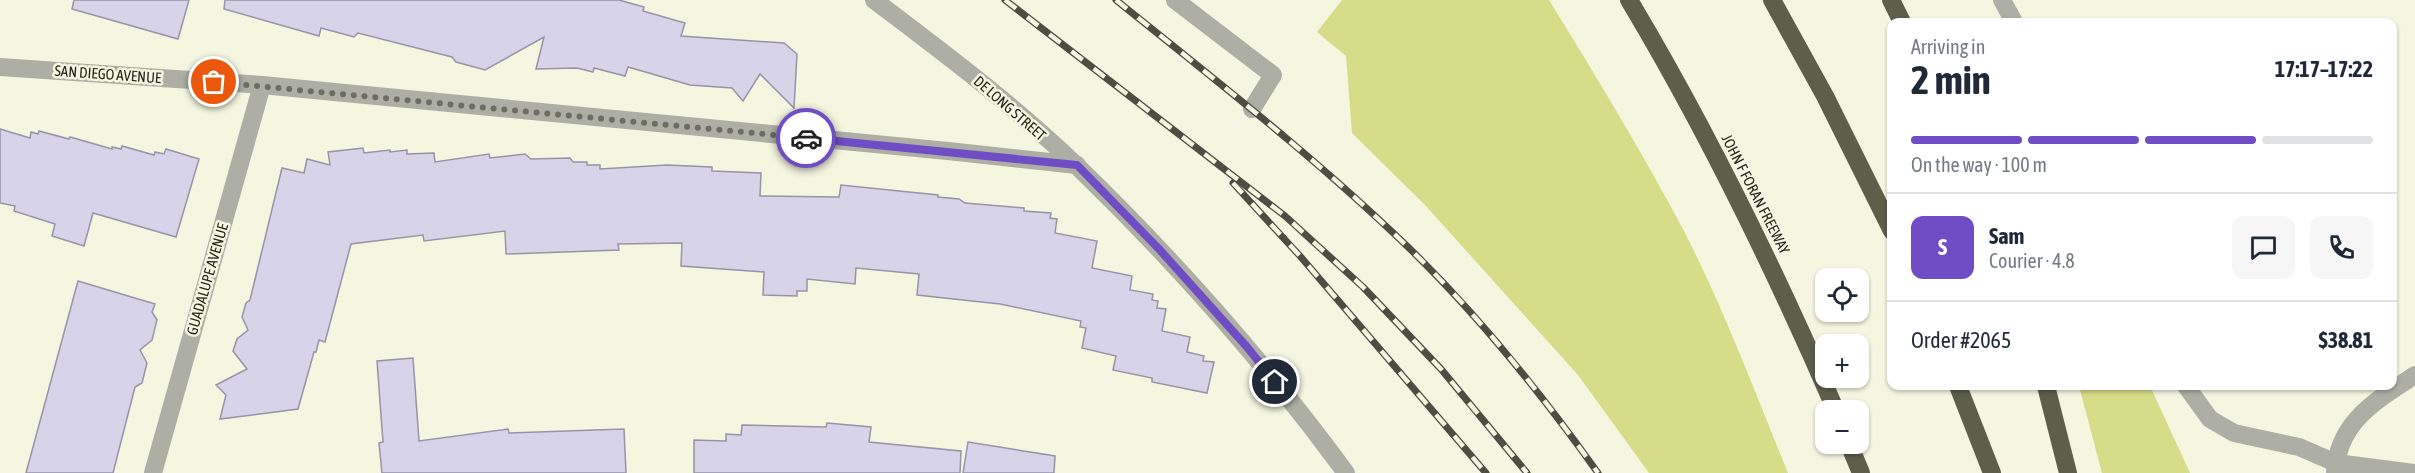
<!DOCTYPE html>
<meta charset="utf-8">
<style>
:root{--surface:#fff;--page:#f6f6f7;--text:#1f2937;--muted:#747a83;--line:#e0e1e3;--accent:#704cc5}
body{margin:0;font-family:"Asap Condensed",sans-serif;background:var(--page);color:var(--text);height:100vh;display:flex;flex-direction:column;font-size:22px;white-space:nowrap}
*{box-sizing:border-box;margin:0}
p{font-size:20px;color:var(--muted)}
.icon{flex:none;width:33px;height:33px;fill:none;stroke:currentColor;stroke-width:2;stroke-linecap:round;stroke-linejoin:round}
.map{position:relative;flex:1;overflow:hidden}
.side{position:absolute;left:1887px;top:18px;width:510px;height:372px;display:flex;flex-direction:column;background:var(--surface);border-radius:12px;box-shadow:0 2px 4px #0004}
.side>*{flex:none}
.controls{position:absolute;left:1815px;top:268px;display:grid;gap:12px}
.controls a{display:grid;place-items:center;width:54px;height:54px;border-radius:12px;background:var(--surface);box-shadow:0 2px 4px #0004;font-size:30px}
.pin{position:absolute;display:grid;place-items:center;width:51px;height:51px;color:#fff;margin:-26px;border:3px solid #fff;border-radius:50%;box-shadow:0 2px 6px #0007}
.courier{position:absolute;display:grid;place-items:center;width:60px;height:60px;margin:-30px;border:4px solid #704cc5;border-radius:50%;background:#fff;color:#222;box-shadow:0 2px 8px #0007}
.head em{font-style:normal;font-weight:700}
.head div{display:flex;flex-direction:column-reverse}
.head{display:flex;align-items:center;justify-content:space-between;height:102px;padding:0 24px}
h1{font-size:39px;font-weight:700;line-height:45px}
.bar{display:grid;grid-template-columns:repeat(4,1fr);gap:9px 6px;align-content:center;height:72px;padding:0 24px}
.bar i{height:8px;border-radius:4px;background:var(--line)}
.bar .active{background:var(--accent)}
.bar p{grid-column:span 4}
.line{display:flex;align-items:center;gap:15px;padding:0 24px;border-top:2px solid var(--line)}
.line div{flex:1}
.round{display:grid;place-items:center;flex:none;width:63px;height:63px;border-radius:12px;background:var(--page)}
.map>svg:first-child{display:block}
.green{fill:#d7dc88}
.building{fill:#d7d4ea;stroke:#9793a8;stroke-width:1.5}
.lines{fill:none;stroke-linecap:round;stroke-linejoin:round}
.service{stroke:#adaea4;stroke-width:18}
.minor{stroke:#adaea4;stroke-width:18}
.motorway{stroke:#5d5f4b;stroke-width:18}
.rail-casing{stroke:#4d4e42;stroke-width:7}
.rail{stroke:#f4f6df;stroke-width:4.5;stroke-dasharray:14;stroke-linecap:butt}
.done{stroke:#6d6e60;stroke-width:6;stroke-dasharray:0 10.8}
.route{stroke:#704cc5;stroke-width:8}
.labels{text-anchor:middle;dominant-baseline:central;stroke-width:5;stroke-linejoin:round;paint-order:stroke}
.street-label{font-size:15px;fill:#24251c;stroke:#f4f6df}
</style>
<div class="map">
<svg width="2415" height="473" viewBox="0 0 2415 473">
<rect width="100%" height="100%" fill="#f4f6df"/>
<g class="green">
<path d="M1342 0H1549C1596 76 1642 152 1684 231 1724 309 1755 392 1788 473H1649L1578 375 1425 205 1352 133 1346 56 1317 32Z"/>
<path d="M2079 386H2150L2190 473H2102Z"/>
</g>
<g class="building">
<path d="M74 0H189L178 39 72 9Z"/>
<path d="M225 0H619L644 7 643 11 685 23 681 36 784 43 797 54 794 108 760 74 743 101 732 88 690 85 628 67 625 76 594 68 593 72 577 68 536 69 544 37 485 70 456 62 452 57 358 33 354 37 321 28 319 36 224 9Z"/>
<path d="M0 129 30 138 31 132 38 134 39 131 69 139 70 137 112 149V147L121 149 122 146 154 155 155 152 164 154 166 149 199 159 176 237 93 213 84 246 52 236 55 224 14 211 15 206 0 203Z"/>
<path d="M363 148 364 153 390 150V152L407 150V154L434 153 435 162 489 154 490 158 525 154 531 159 570 158 573 162H587V165H600V169L667 165 712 167V171L761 173 760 196 839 197 841 185 938 195V197L959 199 965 203 1024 208V211L1051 213 1050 218 1057 219 1055 233 1097 241 1092 268 1132 276 1130 290 1153 294 1152 300 1158 301 1157 308 1166 309 1162 331 1190 337 1187 352 1204 356 1203 361 1214 362 1207 393 1152 382V378L1113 370 1116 356 1082 348 1086 328 1080 327 1081 321 1000 304 917 295 919 274 856 268 855 284 807 279V291H797V296L763 295 764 272 681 266 682 243 618 244 619 250 506 254 505 231 424 241 423 235 351 244 325 342 319 340 316 352H314L298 409 220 419 226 395 216 385 247 369 233 351 237 339 248 330 242 317 246 303 250 300 282 168 304 173 307 159 330 165 328 152Z"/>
<path d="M78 281 155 304 152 312 157 320 152 340 140 350 147 363 142 383 135 387 113 473H26Z"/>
<path d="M413 358 419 441 508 429 509 433 624 429 626 473H382L379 443 383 442 377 361Z"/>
<path d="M827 423 871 427 869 442 961 451 960 473H694V440L726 441V434L741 435 742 425 826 427Z"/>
<path d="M968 442 1055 456 1054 473H963Z"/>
</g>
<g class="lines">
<path class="service" d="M1175 0 1273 75 1252 109"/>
<g class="minor">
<path d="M874 0C944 53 1015 106 1078 167 1175 261 1266 364 1346 473"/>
<path d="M2002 0 2014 22"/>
<path d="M0 67 262 85 948 151 1077 165"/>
<path d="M2186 386 2210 419 2234 433 2299 447 2336 463 2415 473"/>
<path d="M153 473 262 85"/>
<path d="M2335 473C2338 421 2376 401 2415 375"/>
</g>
<g class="motorway">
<path d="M1629 0C1708 132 1775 270 1836 411"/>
<path d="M1772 0 1825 96 1892 231"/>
<path d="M1891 0 1902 22"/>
<path d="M1958 386 1992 473"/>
<path d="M2046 386 2068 473"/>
<path d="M1849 444 1861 473"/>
</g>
<defs>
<g id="rail">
<path d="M1005 0 1285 216 1363 287 1441 369 1527 473"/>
<path d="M1116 0C1215 80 1316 158 1408 247 1478 315 1541 393 1598 473"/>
<path d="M1233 183 1300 256 1486 473"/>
</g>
</defs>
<use href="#rail" class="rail-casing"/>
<use href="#rail" class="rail"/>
</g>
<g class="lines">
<path class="done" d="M214 82 806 138"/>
<path class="route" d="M806 138 1077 165 1159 249 1247 347 1275 382"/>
</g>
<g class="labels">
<g class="street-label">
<text transform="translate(108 74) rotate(4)">SAN DIEGO AVENUE</text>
<text transform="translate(1010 108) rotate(41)">DE LONG STREET</text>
<text transform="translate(1756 194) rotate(63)">JOHN F FORAN FREEWAY</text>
<text transform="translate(207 279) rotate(-74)">GUADALUPE AVENUE</text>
</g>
</g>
</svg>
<div class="controls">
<a><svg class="icon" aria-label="locate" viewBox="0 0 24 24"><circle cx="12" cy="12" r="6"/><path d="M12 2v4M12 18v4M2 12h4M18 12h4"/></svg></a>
<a>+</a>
<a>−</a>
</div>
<div class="pin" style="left:214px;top:82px;background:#ea580c"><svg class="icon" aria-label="bag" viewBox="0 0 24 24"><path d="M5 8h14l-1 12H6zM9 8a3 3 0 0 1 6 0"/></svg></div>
<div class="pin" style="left:1275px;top:382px;background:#1f2937"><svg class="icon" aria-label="home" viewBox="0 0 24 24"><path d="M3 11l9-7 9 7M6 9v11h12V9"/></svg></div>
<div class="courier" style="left:806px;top:138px"><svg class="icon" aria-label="car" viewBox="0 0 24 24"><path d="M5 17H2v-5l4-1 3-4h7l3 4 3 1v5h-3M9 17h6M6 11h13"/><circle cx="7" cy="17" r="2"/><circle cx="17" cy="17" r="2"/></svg></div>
<section class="side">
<div class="head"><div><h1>2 min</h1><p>Arriving in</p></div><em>17:17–17:22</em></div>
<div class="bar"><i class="active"></i><i class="active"></i><i class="active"></i><i></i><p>On the way · 100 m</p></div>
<div class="line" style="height:108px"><b class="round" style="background:var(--accent);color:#fff">S</b><div><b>Sam</b><p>Courier · 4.8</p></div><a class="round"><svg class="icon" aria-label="chat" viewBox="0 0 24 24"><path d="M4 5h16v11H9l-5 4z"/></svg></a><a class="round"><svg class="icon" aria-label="phone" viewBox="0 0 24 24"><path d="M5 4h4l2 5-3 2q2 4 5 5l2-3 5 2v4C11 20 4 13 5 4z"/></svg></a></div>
<div class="line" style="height:78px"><div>Order #2065</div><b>$38.81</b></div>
</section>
</div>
